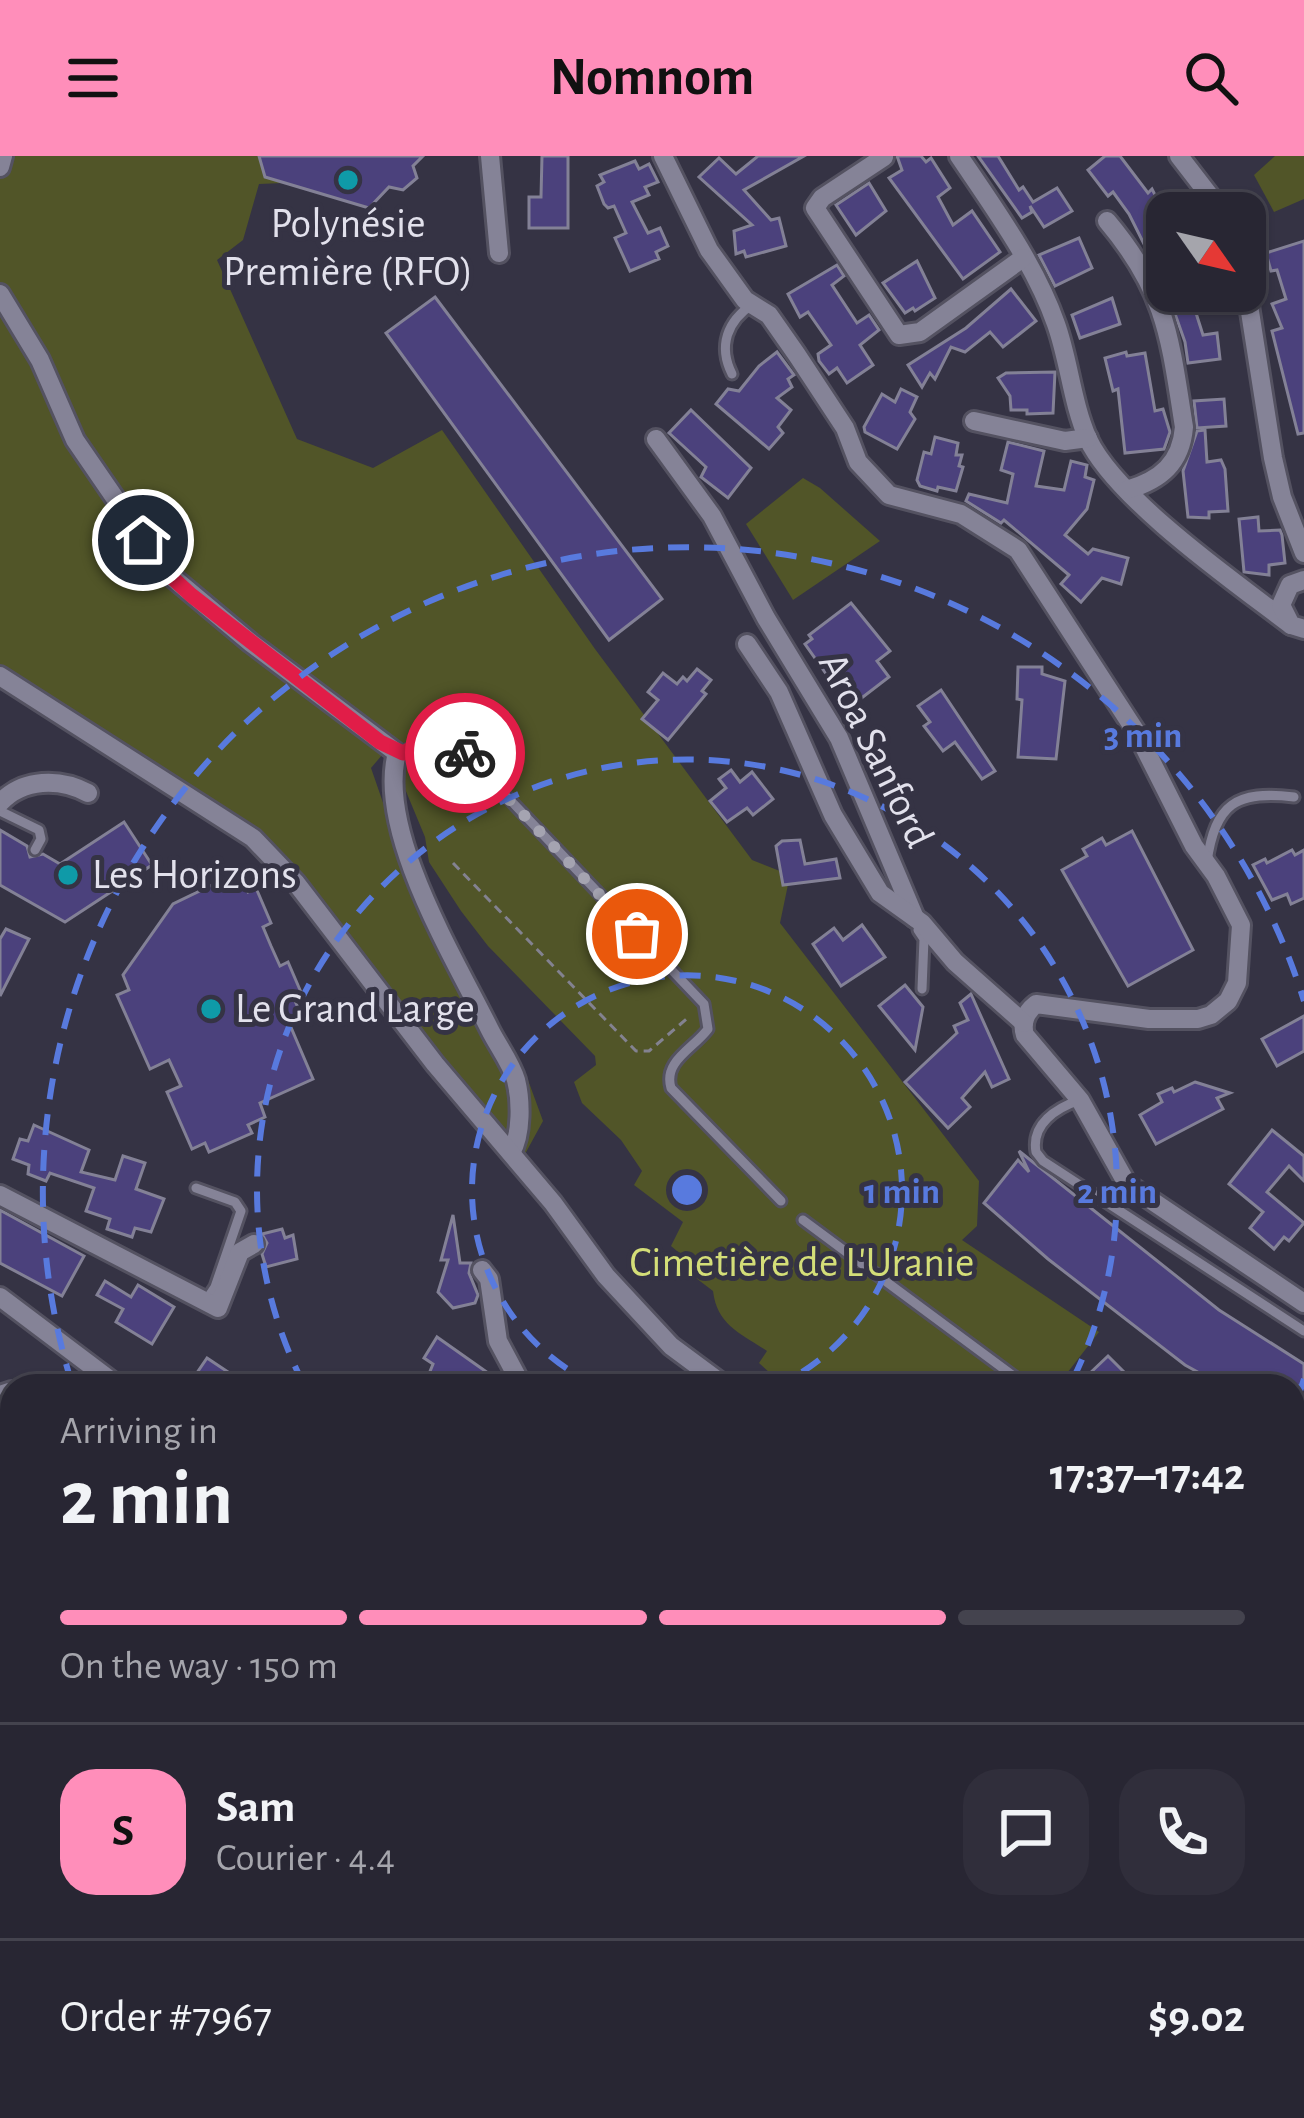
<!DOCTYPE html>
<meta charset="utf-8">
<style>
:root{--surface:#282633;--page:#302e3b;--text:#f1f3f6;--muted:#a5a5ac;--line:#44434e;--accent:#ff8eba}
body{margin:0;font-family:"Alegreya Sans",sans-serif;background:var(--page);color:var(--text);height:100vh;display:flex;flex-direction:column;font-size:45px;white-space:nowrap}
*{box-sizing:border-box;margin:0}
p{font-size:39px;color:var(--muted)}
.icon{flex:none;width:66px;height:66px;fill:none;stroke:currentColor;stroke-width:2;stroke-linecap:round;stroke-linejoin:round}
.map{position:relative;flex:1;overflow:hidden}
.panel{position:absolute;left:0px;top:1218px;width:1305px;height:744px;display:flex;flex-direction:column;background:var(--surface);border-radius:36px 36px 0 0;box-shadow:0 3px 9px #0004,0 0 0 3px var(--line)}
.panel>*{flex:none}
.needle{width:78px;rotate:124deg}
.fabs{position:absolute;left:1146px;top:36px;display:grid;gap:24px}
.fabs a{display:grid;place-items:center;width:120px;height:120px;border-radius:24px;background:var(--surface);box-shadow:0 3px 9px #0004,0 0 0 3px var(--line);font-size:60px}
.pin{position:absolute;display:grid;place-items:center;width:102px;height:102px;color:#fff;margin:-51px;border:6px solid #fff;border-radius:50%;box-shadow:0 3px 12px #0007}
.courier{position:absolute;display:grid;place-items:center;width:120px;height:120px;margin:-60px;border:9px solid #e11d48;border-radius:50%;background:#fff;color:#222;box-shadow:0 3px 15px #0007}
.head em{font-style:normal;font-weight:700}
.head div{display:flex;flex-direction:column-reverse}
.head{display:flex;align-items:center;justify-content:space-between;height:204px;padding:0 60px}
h1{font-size:78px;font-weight:700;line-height:90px}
.bar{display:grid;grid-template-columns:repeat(4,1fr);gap:18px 12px;align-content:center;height:144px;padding:0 60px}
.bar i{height:15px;border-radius:9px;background:var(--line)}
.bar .active{background:var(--accent)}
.bar p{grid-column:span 4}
.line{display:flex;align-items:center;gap:30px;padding:0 60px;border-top:3px solid var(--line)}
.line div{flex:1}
.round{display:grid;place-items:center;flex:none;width:126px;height:126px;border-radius:36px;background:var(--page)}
header{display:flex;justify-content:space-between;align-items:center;height:156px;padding:0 60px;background:var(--accent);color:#111;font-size:54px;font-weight:700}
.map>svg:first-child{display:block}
.green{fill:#515528}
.building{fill:#4b417c;stroke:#838196;stroke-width:3}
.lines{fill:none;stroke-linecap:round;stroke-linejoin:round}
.service-casing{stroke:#545261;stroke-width:15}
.minor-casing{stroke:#545261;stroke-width:24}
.secondary-casing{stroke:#545261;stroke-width:33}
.primary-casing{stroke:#545261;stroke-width:36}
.trunk-casing{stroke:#545261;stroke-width:36}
.path{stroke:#838290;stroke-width:3;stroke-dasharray:9 6;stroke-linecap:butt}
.service{stroke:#858397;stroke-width:9}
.minor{stroke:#858397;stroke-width:18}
.secondary{stroke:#858397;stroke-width:27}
.primary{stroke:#c89357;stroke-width:30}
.trunk{stroke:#de9842;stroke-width:30}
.done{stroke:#a5a4b1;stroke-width:12;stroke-dasharray:0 21.6}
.route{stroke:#e11d48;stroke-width:15}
.ring{fill:none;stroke:#587ade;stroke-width:6;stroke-dasharray:21 15}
.culture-dot{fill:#0f9aa8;stroke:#353344;stroke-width:4.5}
.labels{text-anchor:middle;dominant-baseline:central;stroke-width:10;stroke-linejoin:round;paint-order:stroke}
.poi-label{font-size:42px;fill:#e2e1ec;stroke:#353344;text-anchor:start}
.street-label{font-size:42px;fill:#e2e1ec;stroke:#353344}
.park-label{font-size:42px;fill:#d4de78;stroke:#353344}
.centre{fill:#587ade;stroke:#353344;stroke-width:6}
.ring-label{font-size:36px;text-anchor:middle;font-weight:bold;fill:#587ade;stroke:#353344;stroke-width:10;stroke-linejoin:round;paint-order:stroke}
</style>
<header><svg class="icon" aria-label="menu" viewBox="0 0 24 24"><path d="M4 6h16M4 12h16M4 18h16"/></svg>Nomnom<svg class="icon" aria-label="search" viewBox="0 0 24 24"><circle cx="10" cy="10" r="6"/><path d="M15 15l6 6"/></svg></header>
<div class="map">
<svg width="1304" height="1962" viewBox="0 0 1304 1962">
<rect width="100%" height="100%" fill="#353344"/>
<g class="green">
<path d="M0 0H259L265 19 279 16 283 27 259 28 243 84 217 104 297 283 373 312 442 274 595 493 752 704 790 719 780 767 979 1025 977 1070 962 1084 1099 1176 1057 1230H800L778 1216 770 1217 759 1207 767 1195C740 1177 717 1169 713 1135L688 1116 689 1105 671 1090 683 1066 634 1029 642 1015 621 984 582 947 574 926 596 909 595 900 488 790 461 755 429 706 425 681 388 592 371 612 414 736 528 924 543 965 519 1009 268 694 0 522Z"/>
<path d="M1275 0H1304V43L1274 56 1254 19Z"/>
<path d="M803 322 820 332 880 385 793 444 746 368Z"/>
<path d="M1293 1742 1304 1745V1962H1164L1140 1950H1293Z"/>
</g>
<g class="building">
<path d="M259 0H423L413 10 417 22 403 34 389 31 369 52 265 21Z"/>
<path d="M542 0H568V72H529V41H541Z"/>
<path d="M758 0H804L744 34 771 64 779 62 786 90 746 101 744 95 736 98 734 75 752 69 699 21 719 2 736 18Z"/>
<path d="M897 0H921L926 6 931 2 950 32 938 41 953 69 972 55 1000 96 963 123 889 22 902 14Z"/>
<path d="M978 0H998L1019 34 1023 31 1033 46 1057 32 1072 55 1044 71 1030 50 1032 56 1022 62Z"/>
<path d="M1105 0H1120L1148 37 1152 33 1167 62V134L1129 58 1113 36 1108 40 1088 14Z"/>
<path d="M635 5 639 13 649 8 658 26 645 31 649 39 632 46 648 77 660 72 668 90 656 96 659 103 630 115 615 82 626 77 614 50 608 52 604 48 597 30 604 26 600 19Z"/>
<path d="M869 27 886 55 856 79 836 49Z"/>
<path d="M1079 82 1092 112 1055 130 1039 99Z"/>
<path d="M1304 85V277L1298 278 1272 175 1282 172 1272 148 1286 143 1277 114 1271 115 1266 97Z"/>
<path d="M917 105 935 142 915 155 913 152 905 157 883 127Z"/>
<path d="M837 109 844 120 832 129 857 167 869 159 879 174 860 189 873 209 847 227 837 212 829 218 819 205 818 198 831 189 808 156 800 161 788 138Z"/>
<path d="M1011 133 1036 165 1003 191 990 176 965 196 951 191 935 223 930 217 922 231 908 209 966 172Z"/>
<path d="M1167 135H1189L1203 179 1217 177 1220 203 1188 207 1185 186Z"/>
<path d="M435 141 662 443 609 484 386 177Z"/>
<path d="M1112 142 1120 168 1080 182 1072 159Z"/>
<path d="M777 196 794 219 788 223 792 231 777 242 791 254 778 271 783 277 769 293 716 248 728 233 739 235 759 210Z"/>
<path d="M1126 196 1127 200 1145 197 1155 255 1163 253 1170 276 1164 293 1125 297 1118 233 1113 235 1105 202Z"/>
<path d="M1055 216 1053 257 1027 258V254H1011L1010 240 998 222 1006 217Z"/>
<path d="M901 233 917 241 910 256 915 263 897 293 865 276 864 271 882 238 895 246Z"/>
<path d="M1224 243 1226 270 1197 272 1194 245Z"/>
<path d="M691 254 751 312 728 342 701 321 706 311 669 277Z"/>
<path d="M1205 274 1207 306 1221 304 1225 313 1228 355 1209 356V362L1188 361 1183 315 1197 275Z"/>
<path d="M935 281 958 287 956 299H962L959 310 963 311 956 335 938 331 937 335 920 330 917 324 924 296 931 298Z"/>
<path d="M1008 286 1044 295 1036 330 1064 334 1071 305 1087 309 1085 321 1094 324 1087 353 1065 379 1088 398 1093 393 1128 402 1121 428 1102 422 1081 446 1061 428 1069 419 1004 364 1001 367 966 345 969 338 1007 347 1013 318 1001 314Z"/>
<path d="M1258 361 1259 375 1280 374 1282 379 1285 407 1269 409V419L1244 416 1239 363Z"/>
<path d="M851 447 890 495 877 505 889 521 859 544 849 527 842 531 836 521 829 522 805 488 812 483 809 479Z"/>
<path d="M1018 511H1042V518L1065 525 1056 603 1018 601 1022 544 1017 543Z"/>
<path d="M697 513 711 524 702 535 706 538 668 584 642 563 658 544 648 536 663 517 677 528 683 521 687 525Z"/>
<path d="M941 534 995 615 982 623 955 586 943 595 924 570 930 566 918 550Z"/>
<path d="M731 614 740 626 752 616 773 643 753 659 747 652 727 666 710 645 726 632 719 623Z"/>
<path d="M124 666 152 709 65 766 0 729V674L27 690 30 701 43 698 60 708Z"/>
<path d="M1132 675 1193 794 1128 830 1062 714 1087 700 1083 693 1102 682 1106 689Z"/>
<path d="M800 684 805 708 836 703 840 722 783 729 776 690 782 685Z"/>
<path d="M1292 694 1295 699 1304 694V742L1291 748 1287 738 1272 744 1253 709 1265 703 1267 707Z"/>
<path d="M239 716 248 736 256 732 271 767 263 771 271 790 280 810 288 806 303 841 295 845 303 863 290 869 313 923 260 947 265 961 248 969 252 977 209 996 205 987 192 993 167 936 181 930 169 904 150 913 117 839 129 834 123 819 173 748Z"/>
<path d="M862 769 885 801 841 830 813 788 834 772 843 784Z"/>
<path d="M6 773 29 783 0 840V783Z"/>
<path d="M905 829 923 851 915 894 879 850Z"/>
<path d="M971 838 1009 923 992 931 985 916 962 942 970 951 948 972 905 926 957 877 954 870 968 864 960 847Z"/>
<path d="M1304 860V895L1277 910 1262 883Z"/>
<path d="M1195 926 1230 937 1217 942 1223 953 1156 988 1140 959 1162 946 1158 938 1172 932 1174 936Z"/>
<path d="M34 969 89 994 81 1016 115 1024 123 1000 145 1007 136 1033 164 1043 151 1076 135 1072 132 1081 107 1073 110 1063 86 1055 94 1032 50 1017 46 1025 28 1018 29 1009 13 1003 20 983 28 985Z"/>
<path d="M1272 974 1304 1000V1025L1289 1010 1267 1036 1304 1067 1289 1085 1284 1081 1274 1093 1250 1072 1263 1056 1229 1028Z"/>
<path d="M1019 995 1219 1154 1304 1208V1230H1223L1185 1209 1048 1103 984 1047 1018 1004 1029 1016Z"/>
<path d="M0 1054 84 1100 62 1140 0 1107Z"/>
<path d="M453 1059 460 1107H471L469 1117 478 1139 475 1147 453 1152 438 1136 448 1104H441Z"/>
<path d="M282 1073 285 1082 293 1079 297 1103 266 1111 262 1098 267 1087 262 1078Z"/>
<path d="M105 1125 131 1141 138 1129 174 1151 152 1188 116 1166 123 1153 97 1139Z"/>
<path d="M437 1181 488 1217 481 1230H424L433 1208 424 1202Z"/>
<path d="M1108 1200 1138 1230H1098L1088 1219Z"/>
<path d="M207 1202 249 1230H188Z"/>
</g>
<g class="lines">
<defs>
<g id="service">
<path d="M732 218C718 190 727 165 753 148"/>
<path d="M397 597 441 582 455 586 704 848 708 873C693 893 663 905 671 932L781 1045"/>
<path d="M0 655 39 674 41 683 35 694"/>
<path d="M1207 706C1215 648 1236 634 1294 641"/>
<path d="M918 774 924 783 922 833"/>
<path d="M1080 944C1056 952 1031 968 1036 996L1043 1005 1304 1175"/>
<path d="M196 1032 235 1046 241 1055 215 1131 205 1146"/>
<path d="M803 1064 1027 1230"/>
<path d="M1107 1950 1131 1962"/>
<path d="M45 1959 48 1950"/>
<path d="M157 1962 159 1950"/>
<path d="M265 1962 268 1950"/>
<path d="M375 1962 377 1950"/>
<path d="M455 1962 456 1950"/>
<path d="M466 1962V1950"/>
<path d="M526 1962V1950"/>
<path d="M622 1962 623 1950"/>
<path d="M1068 1962 1076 1950"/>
</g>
<g id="minor">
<path d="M490 0 499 97"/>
<path d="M663 0 709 94 745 144 769 159 797 199 845 272 858 306 889 339 961 358 1018 394 1138 579 1194 690 1216 720 1241 769 1237 827 1228 845 1211 859 1198 863H1149L1036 848C1026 856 1021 866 1025 879L1080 944 1127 1028 1304 1147"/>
<path d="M959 0C994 52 1035 108 1056 168 1069 204 1072 247 1088 283 1116 343 1236 427 1291 469"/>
<path d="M1179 0 1223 57"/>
<path d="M884 1 822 42 815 52 899 179 920 176 1023 102"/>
<path d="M0 11 3 0"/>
<path d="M1107 65C1167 136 1170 183 1184 271 1181 307 1161 324 1127 334"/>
<path d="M1245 124 1273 302 1282 341 1304 397"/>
<path d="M0 138 40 204 75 284 165 415 251 487 397 597C376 675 455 803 490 874 498 890 511 907 516 924 521 944 522 978 511 997"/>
<path d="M974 265 1065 285 1088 282"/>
<path d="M656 283 712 360 766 462 839 582 915 762"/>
<path d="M1304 424 1290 429 1281 449 1291 469 1304 473"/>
<path d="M747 488 779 536 833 659 880 737 922 767 955 806 1024 867"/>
<path d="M0 520 253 682 296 727 435 908 553 1047 606 1120 671 1190 725 1230"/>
<path d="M0 647C23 622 60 622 88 637"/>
<path d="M0 1039 218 1152 240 1096 254 1088"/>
<path d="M482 1114 489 1123 498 1185 522 1230"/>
<path d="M0 1141 118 1230"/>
<path d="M0 1239 12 1235"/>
<path d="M1293 1358 1304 1345"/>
<path d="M0 1372 12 1364"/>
<path d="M1293 1451 1304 1453"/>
<path d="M0 1605 12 1607"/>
<path d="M1293 1723 1304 1727"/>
<path d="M680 1962 682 1950"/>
</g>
<path id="secondary" d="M0 1799 12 1801"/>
<path id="primary" d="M944 1962 948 1950"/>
<path id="trunk" d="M1293 1401 1304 1387"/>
</defs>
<use href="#service" class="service-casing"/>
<use href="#minor" class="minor-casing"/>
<use href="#secondary" class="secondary-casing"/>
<use href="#primary" class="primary-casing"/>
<use href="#trunk" class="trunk-casing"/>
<path class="path" d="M453 707 636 895H649L690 860"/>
<use href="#service" class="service"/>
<use href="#minor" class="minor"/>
<use href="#secondary" class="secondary"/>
<use href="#primary" class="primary"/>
<use href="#trunk" class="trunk"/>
</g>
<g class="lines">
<path class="done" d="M465 597 637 778"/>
<path class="route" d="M143 384 165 415 191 439 380 586 403 597 426 585 446 582 465 597"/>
</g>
<g class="ring">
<path d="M598 1230A215 215 0 1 1 776 1230"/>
<path d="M304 1229A430 430 0 1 1 1070 1229"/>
<path d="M1304 1223A645 645 0 0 1 1293 1255M72 1228A645 645 0 1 1 1304 845"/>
</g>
<g class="culture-dot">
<circle cx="348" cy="24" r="12"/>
<circle cx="68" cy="719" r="12"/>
<circle cx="211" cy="853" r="12"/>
</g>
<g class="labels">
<g class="poi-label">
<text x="348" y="68" text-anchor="middle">Polynésie<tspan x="348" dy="48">Première (RFO)</tspan></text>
<text x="92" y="719">Les Horizons</text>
<text x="235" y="853">Le Grand Large</text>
</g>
<g class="street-label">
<text transform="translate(876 594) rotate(64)">Aroa Sanford</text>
</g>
<g class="park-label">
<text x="802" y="1107">Cimetière de L'Uranie</text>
</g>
</g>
<circle cx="687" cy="1034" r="18" class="centre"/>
<g class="ring-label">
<text x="1143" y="591">3 min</text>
<text x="902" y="1047">1 min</text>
<text x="1117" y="1047">2 min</text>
</g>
</svg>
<div class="fabs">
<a><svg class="needle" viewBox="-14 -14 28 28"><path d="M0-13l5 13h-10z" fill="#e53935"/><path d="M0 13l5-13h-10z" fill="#a5a5ac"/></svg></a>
</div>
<div class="pin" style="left:637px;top:778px;background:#ea580c"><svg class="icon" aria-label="bag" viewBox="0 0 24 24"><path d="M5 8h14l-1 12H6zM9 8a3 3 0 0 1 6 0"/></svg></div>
<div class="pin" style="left:143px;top:384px;background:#1f2937"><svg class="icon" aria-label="home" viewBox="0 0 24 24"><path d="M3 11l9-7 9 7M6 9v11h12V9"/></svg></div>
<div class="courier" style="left:465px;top:597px"><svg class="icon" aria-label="bike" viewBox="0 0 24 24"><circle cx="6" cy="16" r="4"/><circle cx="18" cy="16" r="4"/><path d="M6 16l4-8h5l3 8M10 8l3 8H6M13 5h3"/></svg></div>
<section class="panel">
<div class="head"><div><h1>2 min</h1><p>Arriving in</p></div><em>17:37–17:42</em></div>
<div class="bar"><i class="active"></i><i class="active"></i><i class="active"></i><i></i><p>On the way · 150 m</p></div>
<div class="line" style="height:216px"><b class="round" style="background:var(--accent);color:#111">S</b><div><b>Sam</b><p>Courier · 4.4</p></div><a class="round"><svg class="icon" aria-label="chat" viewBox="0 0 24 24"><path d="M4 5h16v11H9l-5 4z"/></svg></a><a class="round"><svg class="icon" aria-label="phone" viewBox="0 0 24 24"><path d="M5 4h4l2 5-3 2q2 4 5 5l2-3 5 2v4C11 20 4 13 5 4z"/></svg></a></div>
<div class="line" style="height:156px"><div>Order #7967</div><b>$9.02</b></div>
</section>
</div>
